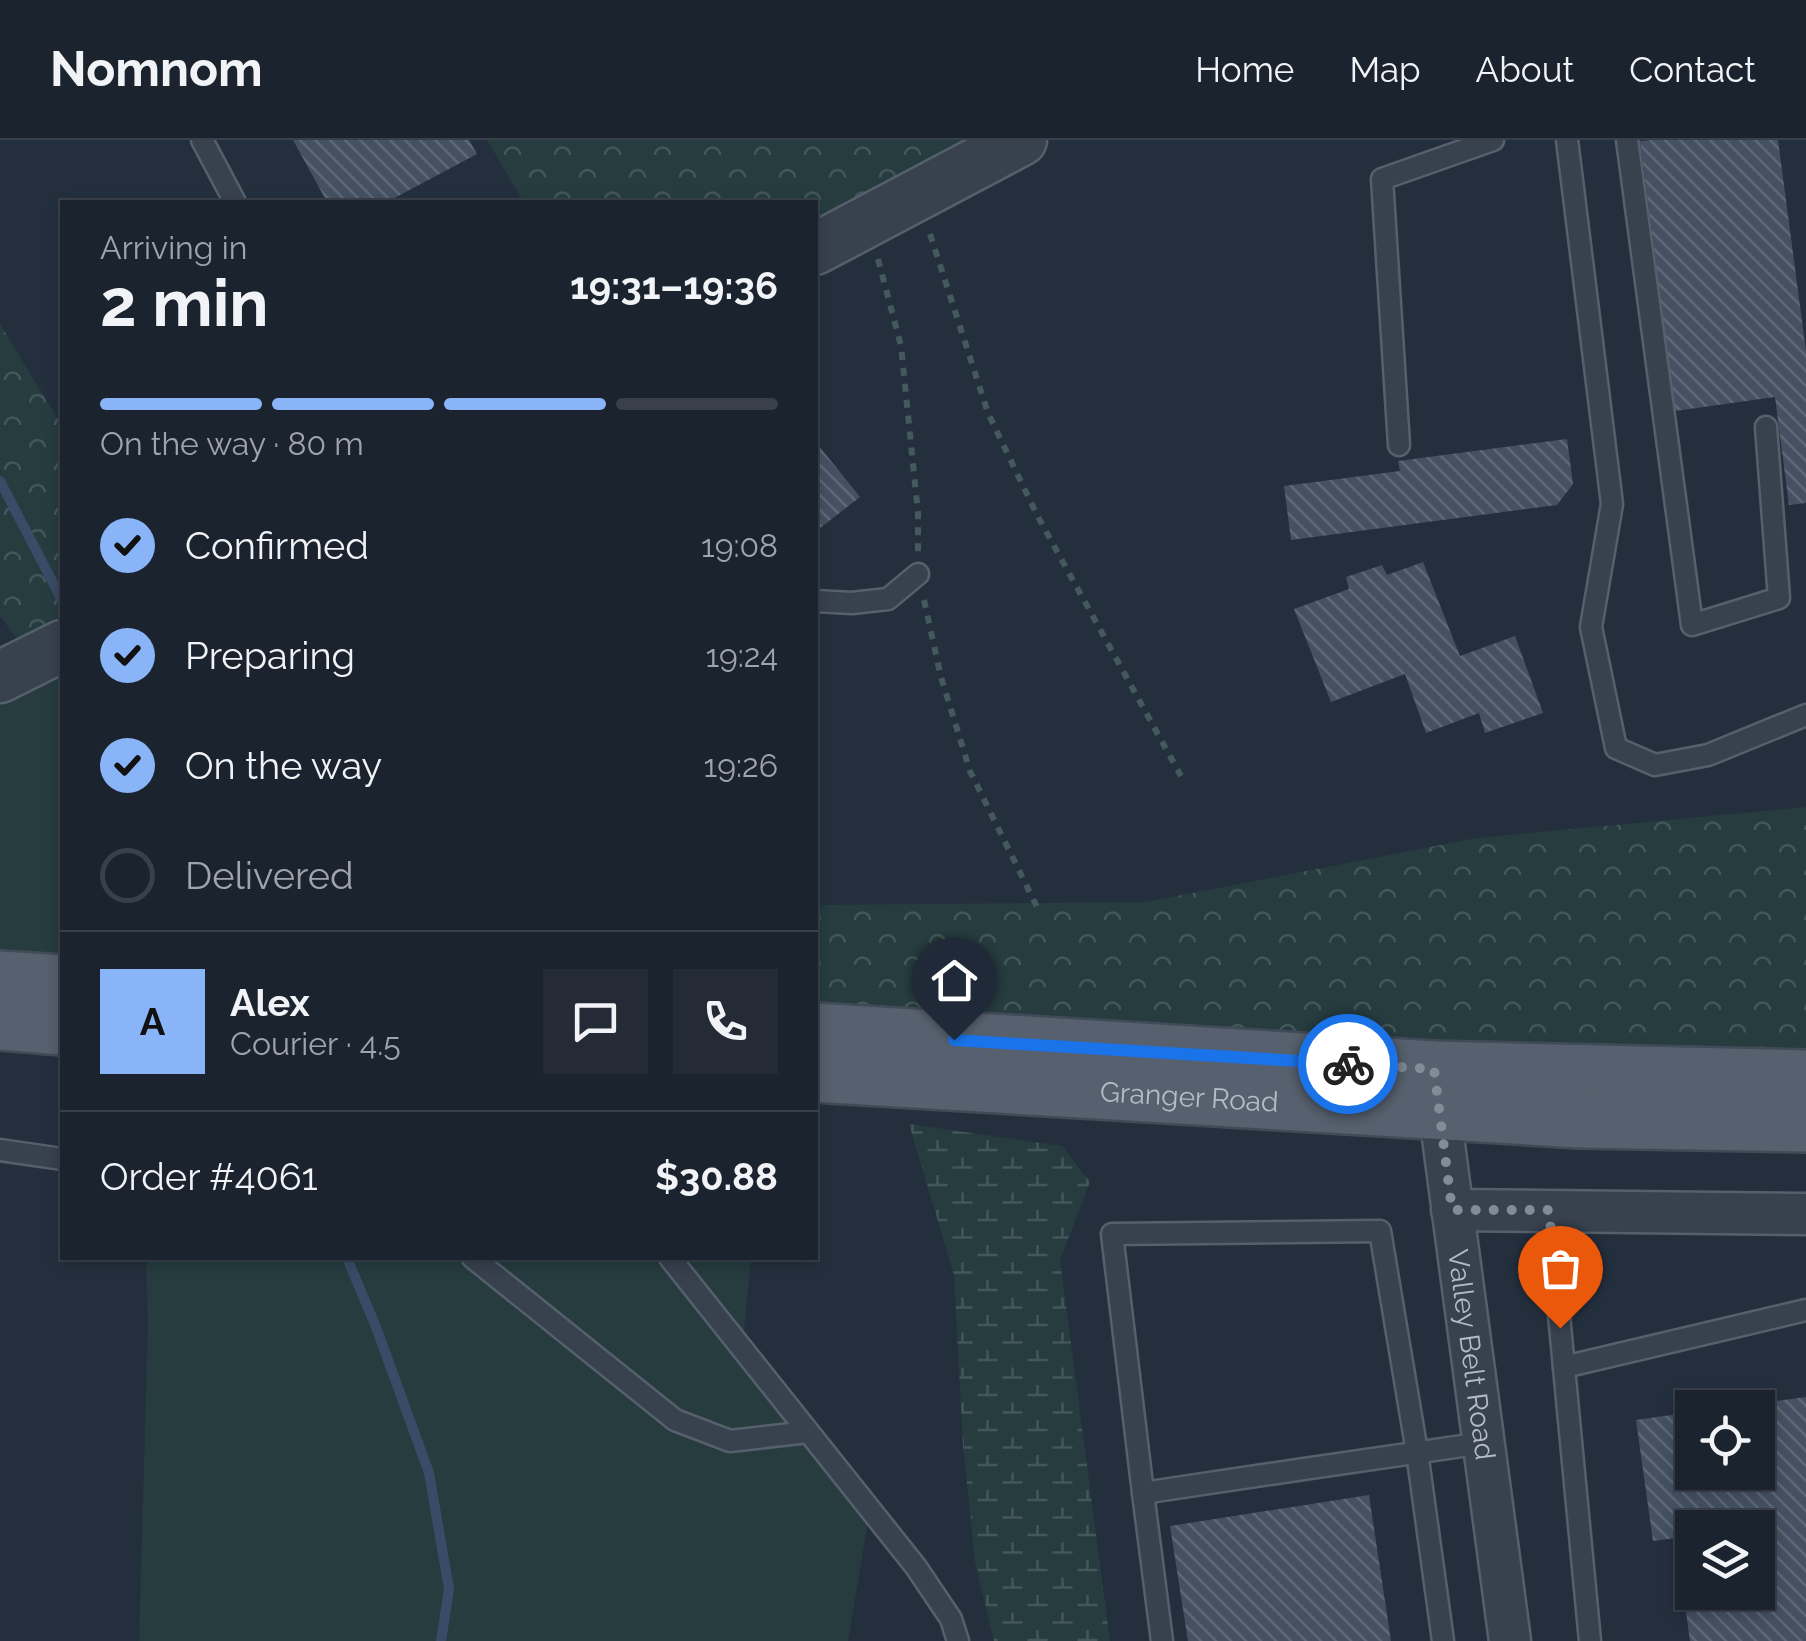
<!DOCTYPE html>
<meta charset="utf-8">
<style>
:root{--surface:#1b232e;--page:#242b36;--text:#f1f3f6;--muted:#a0a4aa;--line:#39404a;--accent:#8ab4f8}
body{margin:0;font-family:Raleway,sans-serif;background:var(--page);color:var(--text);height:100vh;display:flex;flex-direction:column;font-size:38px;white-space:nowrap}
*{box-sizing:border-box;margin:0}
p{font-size:32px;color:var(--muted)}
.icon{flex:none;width:55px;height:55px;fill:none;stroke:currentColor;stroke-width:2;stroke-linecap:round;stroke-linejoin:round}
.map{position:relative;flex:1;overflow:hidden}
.side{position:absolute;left:60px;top:60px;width:758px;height:1060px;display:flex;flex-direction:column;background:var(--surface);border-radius:0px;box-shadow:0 5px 15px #0003,0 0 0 2px var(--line)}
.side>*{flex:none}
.fabs{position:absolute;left:1675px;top:1250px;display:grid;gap:20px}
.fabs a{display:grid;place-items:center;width:100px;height:100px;border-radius:0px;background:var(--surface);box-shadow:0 5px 15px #0003,0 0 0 2px var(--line);font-size:50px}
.pin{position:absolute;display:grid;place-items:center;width:85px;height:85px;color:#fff;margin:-102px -42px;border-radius:50% 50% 50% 0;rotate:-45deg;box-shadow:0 0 10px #0007}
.pin .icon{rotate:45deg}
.courier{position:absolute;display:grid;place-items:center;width:100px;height:100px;margin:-50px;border:8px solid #1a73e8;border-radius:50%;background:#fff;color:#222;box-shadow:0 2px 12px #0007}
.summary em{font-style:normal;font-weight:700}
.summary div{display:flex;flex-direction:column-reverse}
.summary{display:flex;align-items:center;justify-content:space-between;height:170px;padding:0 40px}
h1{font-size:65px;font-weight:700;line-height:75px}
.bar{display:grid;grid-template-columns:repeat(4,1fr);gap:15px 10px;align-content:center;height:120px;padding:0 40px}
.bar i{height:12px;border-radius:8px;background:var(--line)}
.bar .on{background:var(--accent)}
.bar p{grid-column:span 4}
.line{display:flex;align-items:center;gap:25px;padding:0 40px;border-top:2px solid var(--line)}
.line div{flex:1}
.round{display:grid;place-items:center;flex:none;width:105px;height:105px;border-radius:0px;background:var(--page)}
ol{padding:0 40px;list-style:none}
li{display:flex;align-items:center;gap:30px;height:110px}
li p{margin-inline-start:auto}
li .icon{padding:10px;border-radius:50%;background:var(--accent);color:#111;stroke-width:4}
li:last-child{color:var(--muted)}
li i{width:55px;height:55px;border:5px solid var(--line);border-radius:50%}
header{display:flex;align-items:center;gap:60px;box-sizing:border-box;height:140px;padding:0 50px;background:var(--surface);border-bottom:2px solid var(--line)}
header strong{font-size:48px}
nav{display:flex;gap:55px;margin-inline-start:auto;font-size:35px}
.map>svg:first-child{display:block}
.green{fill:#263c3f}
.forest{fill:url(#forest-crowns)}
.wetland{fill:url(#wetland-marsh)}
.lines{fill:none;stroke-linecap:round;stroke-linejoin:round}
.stream{stroke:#394c67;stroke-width:10}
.building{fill:url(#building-back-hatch);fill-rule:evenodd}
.service-casing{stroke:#565f6c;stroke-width:25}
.minor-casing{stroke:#565f6c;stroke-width:45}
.tertiary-casing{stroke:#565f6c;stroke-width:55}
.primary-casing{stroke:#414a57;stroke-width:60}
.path{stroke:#44595c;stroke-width:6;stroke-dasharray:8 8;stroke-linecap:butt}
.service{stroke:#38414e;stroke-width:20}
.minor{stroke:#38414e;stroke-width:40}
.tertiary{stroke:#38414e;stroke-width:50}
.primary{stroke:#56606e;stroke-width:55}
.done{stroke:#828b98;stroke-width:10;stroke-dasharray:0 18}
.route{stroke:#1a73e8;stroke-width:12}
.labels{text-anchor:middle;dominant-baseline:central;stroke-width:10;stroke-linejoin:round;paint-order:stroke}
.street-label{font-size:28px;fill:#b4bcc9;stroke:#1d2633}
</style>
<header>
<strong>Nomnom</strong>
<nav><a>Home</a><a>Map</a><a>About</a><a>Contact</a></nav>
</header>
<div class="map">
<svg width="1806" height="1501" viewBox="0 0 1806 1501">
<defs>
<pattern id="forest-crowns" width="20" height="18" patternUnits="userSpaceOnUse" patternTransform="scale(2.5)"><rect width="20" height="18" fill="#263c3f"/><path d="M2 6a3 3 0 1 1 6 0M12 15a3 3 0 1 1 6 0" fill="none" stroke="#435659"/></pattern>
<pattern id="wetland-marsh" width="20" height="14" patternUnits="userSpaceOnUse" patternTransform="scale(2.5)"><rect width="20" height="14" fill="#263c3f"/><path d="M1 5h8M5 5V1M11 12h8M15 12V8" fill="none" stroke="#435659"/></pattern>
<pattern id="building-back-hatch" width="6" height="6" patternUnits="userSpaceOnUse" patternTransform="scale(2.5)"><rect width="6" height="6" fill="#455162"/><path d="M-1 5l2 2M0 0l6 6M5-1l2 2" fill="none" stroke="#5d6877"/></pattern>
</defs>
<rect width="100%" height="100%" fill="#242f3e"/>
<g class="green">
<path d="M62 506V843L0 839V537Z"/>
<path d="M146 1118H751L742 1210 870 1370 848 1501H139L148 1181Z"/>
</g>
<g class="forest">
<path d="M487 0H983L815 109V62H524Z"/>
<path d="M0 184 62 286V506L33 520 0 476Z"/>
<path d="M1806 667V938L815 891V765L1146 762 1477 698Z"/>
</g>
<path class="wetland" d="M909 984 1062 1006 1090 1042 1060 1120 1110 1501H994L975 1422 963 1305 954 1135Z"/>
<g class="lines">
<g class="stream">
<path d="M0 341 62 460"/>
<path d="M347 1118 376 1187 429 1333 449 1449 441 1501"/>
</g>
</g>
<g class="building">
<path d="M293 0H469L477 14 387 62H327Z"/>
<path d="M1652 0H1778L1806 211V363L1789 365 1775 257 1675 271 1640 1Z"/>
<path d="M1567 299 1573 344 1557 365 1291 400 1284 346 1400 331 1398 321Z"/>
<path d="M815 301 860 357 815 392Z"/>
<path d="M1423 422 1460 516 1515 496 1543 573 1485 593 1479 573 1426 593 1405 534 1331 562 1294 469 1349 449 1346 437 1382 425 1387 435Z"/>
<path d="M1806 1257V1501H1690L1676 1398 1653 1401 1636 1280 1692 1272V1332H1758V1268H1746V1265ZM1692 1388H1758V1452H1692Z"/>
<path d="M1369 1355 1391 1501H1188L1170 1386Z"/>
</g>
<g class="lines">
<defs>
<g id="service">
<path d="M202 0 235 62"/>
<path d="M1567 0 1612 364 1591 487 1616 608 1655 625 1708 615 1806 575"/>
<path d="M1627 0 1692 485 1779 458 1766 287"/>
<path d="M1399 305 1382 39 1493 0"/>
<path d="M815 461 852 463 888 459 918 434"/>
<path d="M0 1010 62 1019"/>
<path d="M1549 1070 1590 1501"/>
<path d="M473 1118 675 1280 730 1301 808 1292"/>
<path d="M670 1118 916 1427 951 1479 958 1501"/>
<path d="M1564 1227 1806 1170"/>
<path d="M1143 1353 1162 1501"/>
<path d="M1443 1501 1417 1312 1380 1091 1112 1094 1143 1353C1256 1336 1370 1319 1483 1303"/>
</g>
<g id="minor">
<path id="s1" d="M1436 945 1510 1501"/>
<path d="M1452 1070 1806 1074"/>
</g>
<g id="tertiary">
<path d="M815 109 1021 0"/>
<path d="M0 537 62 506"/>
</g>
<g id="primary">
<path d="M0 839 62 843"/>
<path d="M0 882 62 887"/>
<path d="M815 891 1434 929 1806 938"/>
<path id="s2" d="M815 934 1579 980 1806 984"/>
</g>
</defs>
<use href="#service" class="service-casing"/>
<use href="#minor" class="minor-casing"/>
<use href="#tertiary" class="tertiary-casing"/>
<use href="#primary" class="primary-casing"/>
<g class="path">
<path d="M930 94 988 273 1037 375 1181 636"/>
<path d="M878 119 901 206 918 373V413"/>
<path d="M924 460 941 537 970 631 1039 771"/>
</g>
<use href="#service" class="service"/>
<use href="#minor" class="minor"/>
<use href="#tertiary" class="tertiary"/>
<use href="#primary" class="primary"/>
</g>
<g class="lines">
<path class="done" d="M1348 924 1434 929 1452 1070H1549L1560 1188"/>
<path class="route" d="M954 900 1348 924"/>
</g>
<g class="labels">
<g class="street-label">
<text stroke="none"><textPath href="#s2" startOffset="375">Granger Road</textPath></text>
<text stroke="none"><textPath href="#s1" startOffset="272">Valley Belt Road</textPath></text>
</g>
</g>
</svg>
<div class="fabs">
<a><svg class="icon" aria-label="locate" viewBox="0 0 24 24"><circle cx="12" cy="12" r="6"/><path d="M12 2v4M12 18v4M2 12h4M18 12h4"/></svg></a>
<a><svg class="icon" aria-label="layers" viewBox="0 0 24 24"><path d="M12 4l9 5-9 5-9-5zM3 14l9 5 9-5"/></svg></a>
</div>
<div class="pin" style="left:1560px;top:1188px;background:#ea580c"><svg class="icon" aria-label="bag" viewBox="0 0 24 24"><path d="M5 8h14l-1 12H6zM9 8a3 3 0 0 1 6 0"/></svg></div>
<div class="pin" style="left:954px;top:900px;background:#1f2937"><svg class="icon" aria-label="home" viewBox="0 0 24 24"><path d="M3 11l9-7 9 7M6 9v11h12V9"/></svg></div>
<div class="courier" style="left:1348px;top:924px"><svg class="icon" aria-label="bike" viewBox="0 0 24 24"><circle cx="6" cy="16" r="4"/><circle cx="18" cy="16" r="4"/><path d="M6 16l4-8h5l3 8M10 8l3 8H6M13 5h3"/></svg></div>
<section class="side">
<div class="summary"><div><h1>2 min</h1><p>Arriving in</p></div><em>19:31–19:36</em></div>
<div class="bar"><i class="on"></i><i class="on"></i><i class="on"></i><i></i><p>On the way · 80 m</p></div>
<ol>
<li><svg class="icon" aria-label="check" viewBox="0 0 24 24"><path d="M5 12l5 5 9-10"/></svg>Confirmed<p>19:08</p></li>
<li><svg class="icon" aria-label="check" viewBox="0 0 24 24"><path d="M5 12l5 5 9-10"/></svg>Preparing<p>19:24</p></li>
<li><svg class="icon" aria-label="check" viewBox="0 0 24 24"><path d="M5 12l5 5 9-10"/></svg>On the way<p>19:26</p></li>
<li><i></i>Delivered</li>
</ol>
<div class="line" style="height:180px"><b class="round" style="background:var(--accent);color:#111">A</b><div><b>Alex</b><p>Courier · 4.5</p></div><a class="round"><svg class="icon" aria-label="chat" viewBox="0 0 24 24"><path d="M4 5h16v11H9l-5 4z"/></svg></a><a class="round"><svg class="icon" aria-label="phone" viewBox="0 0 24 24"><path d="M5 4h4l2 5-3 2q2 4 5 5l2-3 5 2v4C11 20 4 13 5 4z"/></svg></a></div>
<div class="line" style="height:130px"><div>Order #4061</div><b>$30.88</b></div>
</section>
</div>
